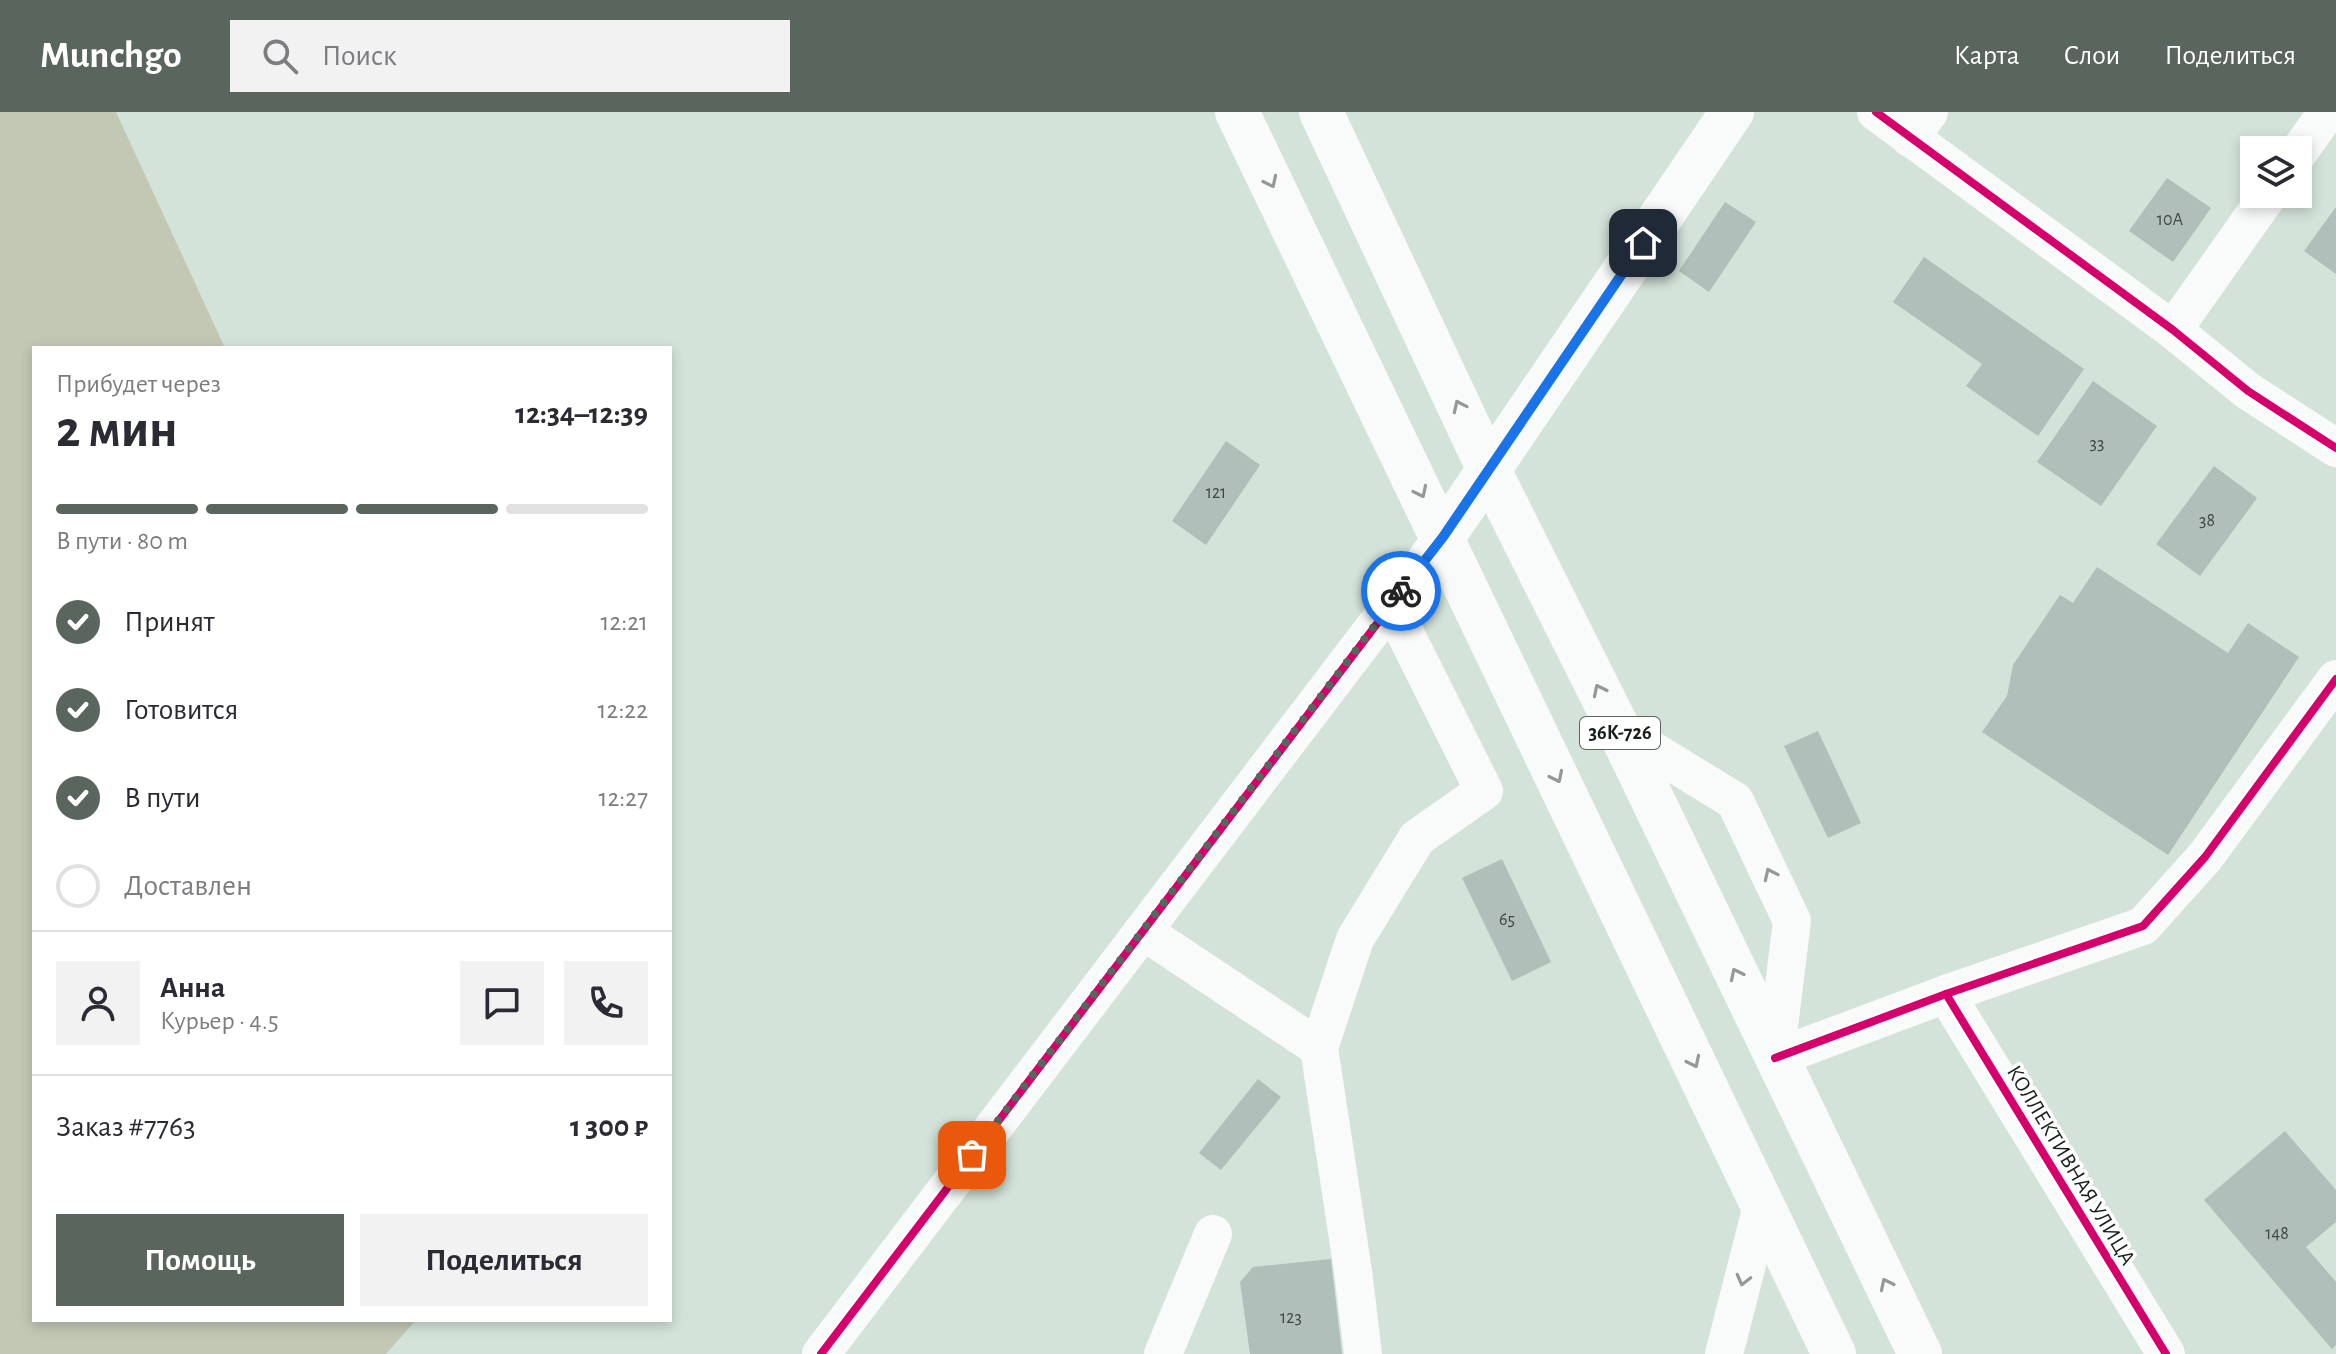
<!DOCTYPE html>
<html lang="ru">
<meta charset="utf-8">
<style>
:root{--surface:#fff;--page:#f2f2f3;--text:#2b2b33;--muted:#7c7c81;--line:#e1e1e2;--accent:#59655d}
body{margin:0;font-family:"Alegreya Sans",sans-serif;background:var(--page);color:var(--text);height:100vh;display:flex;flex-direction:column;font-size:30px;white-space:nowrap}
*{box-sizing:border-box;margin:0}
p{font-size:26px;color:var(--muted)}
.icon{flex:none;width:44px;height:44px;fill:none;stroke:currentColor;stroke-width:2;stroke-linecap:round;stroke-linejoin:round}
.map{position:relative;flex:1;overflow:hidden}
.sheet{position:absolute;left:32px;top:234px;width:640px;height:976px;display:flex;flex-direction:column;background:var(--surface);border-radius:0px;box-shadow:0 4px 12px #0003}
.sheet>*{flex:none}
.tools{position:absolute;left:2240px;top:24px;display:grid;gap:16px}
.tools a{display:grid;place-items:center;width:72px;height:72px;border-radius:0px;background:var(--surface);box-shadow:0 4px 12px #0003;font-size:40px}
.pin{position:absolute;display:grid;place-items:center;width:68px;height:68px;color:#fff;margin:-34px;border-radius:16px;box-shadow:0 4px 12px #0006}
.courier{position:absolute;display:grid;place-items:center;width:80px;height:80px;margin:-40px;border:6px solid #1a73e8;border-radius:50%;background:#fff;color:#222;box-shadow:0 2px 10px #0007}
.overview em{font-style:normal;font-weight:600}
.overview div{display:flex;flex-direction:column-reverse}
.overview{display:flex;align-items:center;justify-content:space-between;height:136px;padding:0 24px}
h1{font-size:52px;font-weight:600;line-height:60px}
.bar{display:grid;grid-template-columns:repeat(4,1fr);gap:12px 8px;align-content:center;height:96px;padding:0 24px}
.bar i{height:10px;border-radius:6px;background:var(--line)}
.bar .on{background:var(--accent)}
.bar p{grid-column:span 4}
.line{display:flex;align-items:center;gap:20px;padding:0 24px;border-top:2px solid var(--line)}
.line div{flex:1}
.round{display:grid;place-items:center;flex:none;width:84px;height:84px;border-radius:0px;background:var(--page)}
ol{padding:0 24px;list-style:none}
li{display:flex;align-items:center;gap:24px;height:88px}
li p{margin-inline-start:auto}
li .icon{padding:8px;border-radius:50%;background:var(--accent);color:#fff;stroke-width:4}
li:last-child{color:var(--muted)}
li i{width:44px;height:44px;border:4px solid var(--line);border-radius:50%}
.primary-button{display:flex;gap:16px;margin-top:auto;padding:16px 24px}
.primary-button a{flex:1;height:92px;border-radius:0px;background:var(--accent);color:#fff;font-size:32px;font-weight:600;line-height:92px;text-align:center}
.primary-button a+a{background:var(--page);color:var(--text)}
header{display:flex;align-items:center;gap:48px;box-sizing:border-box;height:112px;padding:0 40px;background:var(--accent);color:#fff}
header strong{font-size:38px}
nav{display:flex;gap:44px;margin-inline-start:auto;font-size:28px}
.search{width:560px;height:72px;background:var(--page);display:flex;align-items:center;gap:20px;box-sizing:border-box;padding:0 28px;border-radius:0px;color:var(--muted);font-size:30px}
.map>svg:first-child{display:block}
.green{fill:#c2c8b4}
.building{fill:#b0bfb9}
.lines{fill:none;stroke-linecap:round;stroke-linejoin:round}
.minor{stroke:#f8fbf9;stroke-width:38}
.major{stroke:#f8fbf9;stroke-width:44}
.cycleway-casing{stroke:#fff;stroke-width:13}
.cycleway{stroke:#d6006c;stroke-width:8}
.oneway{stroke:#939995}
.done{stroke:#59655d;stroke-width:8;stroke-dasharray:0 14.4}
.route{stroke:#1a73e8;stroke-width:10}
.labels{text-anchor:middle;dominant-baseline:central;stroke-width:7;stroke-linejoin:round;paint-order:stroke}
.number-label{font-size:18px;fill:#3d4842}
.shield{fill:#fff;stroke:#5d645f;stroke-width:2}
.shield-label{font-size:20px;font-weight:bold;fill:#17211a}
.street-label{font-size:22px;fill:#17211a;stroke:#fff}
</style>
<header>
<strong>Munchgo</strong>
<div class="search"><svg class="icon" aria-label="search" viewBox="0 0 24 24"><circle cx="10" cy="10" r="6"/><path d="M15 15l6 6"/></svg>Поиск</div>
<nav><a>Карта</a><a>Слои</a><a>Поделиться</a></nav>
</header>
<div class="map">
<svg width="2336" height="1242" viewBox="0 0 2336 1242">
<rect width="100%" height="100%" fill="#d3e3d9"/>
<path class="green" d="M0 0H116L225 236H34V1208H416L386 1242H0Z"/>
<g class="building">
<path d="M2167 66 2211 96 2173 150 2129 119Z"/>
<path d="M1725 90 1756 110 1709 180 1679 159Z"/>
<path d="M2336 95V162L2304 139Z"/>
<path d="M1924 145 2084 257 2038 324 1966 274 1982 252 1893 190Z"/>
<path d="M2093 269 2157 314 2101 394 2037 350Z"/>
<path d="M1226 329 1260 353 1206 433 1172 409Z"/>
<path d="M2214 354 2257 386 2200 464 2156 432Z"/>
<path d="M2097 455 2228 541 2248 511 2299 545 2168 743 1982 620 2007 584 2013 553 2060 483 2073 491Z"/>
<path d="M1818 619 1861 711 1828 726 1784 634Z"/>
<path d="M1502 747 1551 850 1512 869 1462 766Z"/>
<path d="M1258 967 1281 985 1221 1058 1199 1041Z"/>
<path d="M2285 1019 2336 1078V1110L2306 1135 2336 1170V1233L2332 1237 2204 1088Z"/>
<path d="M1331 1147 1342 1242H1250L1240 1170 1253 1155Z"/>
</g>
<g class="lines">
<g class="minor">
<path d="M1876 0 2173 218 2248 279 2336 336"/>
<path d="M1910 26 1929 0"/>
<path d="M2298 41 2327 0"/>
<path d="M2173 218 2269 82"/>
<path d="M1619 618 1735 689 1792 809 1775 946 1946 882 2143 814 2205 745 2336 567"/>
<path d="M1143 819 1319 936"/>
<path d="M1946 882 2166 1242"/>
<path d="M821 1242 1443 425"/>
<path d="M1163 1242 1213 1122"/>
<path d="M1363 1242 1353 1159 1319 936 1355 827 1417 726 1484 679 1391 493"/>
<path d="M1724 1242 1762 1094"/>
</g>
<g class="major">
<path d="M1237 0 1834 1242"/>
<path d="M1321 0 1489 358 1619 618 1920 1242"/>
<path d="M1443 425 1732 0"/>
</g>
<defs>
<g id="cycleway">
<path d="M1876 0 2173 218 2248 279 2336 336"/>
<path d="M1946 882 2166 1242"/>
<path d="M1775 946 1946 882 2143 814 2205 745 2336 567"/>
<path d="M821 1242 1443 425"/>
</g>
</defs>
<use href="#cycleway" class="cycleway-casing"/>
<use href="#cycleway" class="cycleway"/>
</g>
<defs><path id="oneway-chevron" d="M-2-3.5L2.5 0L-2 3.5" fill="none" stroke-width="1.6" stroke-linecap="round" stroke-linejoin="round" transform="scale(2)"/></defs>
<g class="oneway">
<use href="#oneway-chevron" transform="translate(1271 70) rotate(64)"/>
<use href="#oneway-chevron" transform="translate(1459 294) rotate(-115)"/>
<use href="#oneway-chevron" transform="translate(1421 380) rotate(64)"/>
<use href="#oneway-chevron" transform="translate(1599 578) rotate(-116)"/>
<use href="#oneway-chevron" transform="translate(1557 665) rotate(64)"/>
<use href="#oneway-chevron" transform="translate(1770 762) rotate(-115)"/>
<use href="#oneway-chevron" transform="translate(1736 862) rotate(-116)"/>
<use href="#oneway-chevron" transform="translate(1694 950) rotate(64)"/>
<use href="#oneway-chevron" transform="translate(1743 1168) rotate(104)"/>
<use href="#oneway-chevron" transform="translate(1886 1172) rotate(-116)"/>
</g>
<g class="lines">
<path class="done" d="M972 1043 1401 479"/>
<path class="route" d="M1401 479 1443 425 1643 131"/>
</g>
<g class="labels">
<g class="number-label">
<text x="2170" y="108">10А</text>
<text x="2097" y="332">33</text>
<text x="1216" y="381">121</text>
<text x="2207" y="409">38</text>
<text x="1507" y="808">65</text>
<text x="2277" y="1122">148</text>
<text x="1291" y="1206">123</text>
</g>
<rect class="shield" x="1580" y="605" width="80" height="32" rx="6"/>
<g class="shield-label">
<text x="1620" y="621">36К-726</text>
</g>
<g class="street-label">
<text transform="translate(2071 1053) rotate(59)">КОЛЛЕКТИВНАЯ УЛИЦА</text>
</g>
</g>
</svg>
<div class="tools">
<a><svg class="icon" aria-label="layers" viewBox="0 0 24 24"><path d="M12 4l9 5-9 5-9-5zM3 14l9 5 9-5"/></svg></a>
</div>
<div class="pin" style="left:972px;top:1043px;background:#ea580c"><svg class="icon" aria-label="bag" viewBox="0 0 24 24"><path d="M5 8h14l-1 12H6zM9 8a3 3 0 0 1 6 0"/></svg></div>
<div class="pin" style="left:1643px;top:131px;background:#1f2937"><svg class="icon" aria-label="home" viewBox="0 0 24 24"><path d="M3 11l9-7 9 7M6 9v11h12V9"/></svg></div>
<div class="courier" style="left:1401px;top:479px"><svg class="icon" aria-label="bike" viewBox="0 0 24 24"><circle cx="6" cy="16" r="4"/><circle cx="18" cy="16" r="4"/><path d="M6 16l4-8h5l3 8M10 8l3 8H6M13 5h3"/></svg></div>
<section class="sheet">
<div class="overview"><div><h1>2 мин</h1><p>Прибудет через</p></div><em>12:34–12:39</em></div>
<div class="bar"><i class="on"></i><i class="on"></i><i class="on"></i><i></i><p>В пути · 80 m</p></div>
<ol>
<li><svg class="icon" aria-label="check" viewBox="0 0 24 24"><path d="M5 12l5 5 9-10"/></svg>Принят<p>12:21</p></li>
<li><svg class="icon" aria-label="check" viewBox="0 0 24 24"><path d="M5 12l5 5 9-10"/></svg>Готовится<p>12:22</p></li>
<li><svg class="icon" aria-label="check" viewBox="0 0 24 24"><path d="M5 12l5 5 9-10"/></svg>В пути<p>12:27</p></li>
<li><i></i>Доставлен</li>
</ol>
<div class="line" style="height:144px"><a class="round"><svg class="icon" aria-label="person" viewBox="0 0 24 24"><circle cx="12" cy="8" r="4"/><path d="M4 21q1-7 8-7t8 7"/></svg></a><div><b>Анна</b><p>Курьер · 4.5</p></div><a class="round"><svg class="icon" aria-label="chat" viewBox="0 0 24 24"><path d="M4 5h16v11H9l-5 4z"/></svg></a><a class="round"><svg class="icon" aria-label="phone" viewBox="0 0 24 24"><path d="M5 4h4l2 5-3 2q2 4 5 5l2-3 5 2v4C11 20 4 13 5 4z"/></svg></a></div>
<div class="line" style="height:104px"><div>Заказ #7763</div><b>1 300 ₽</b></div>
<div class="primary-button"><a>Помощь</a><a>Поделиться</a></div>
</section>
</div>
